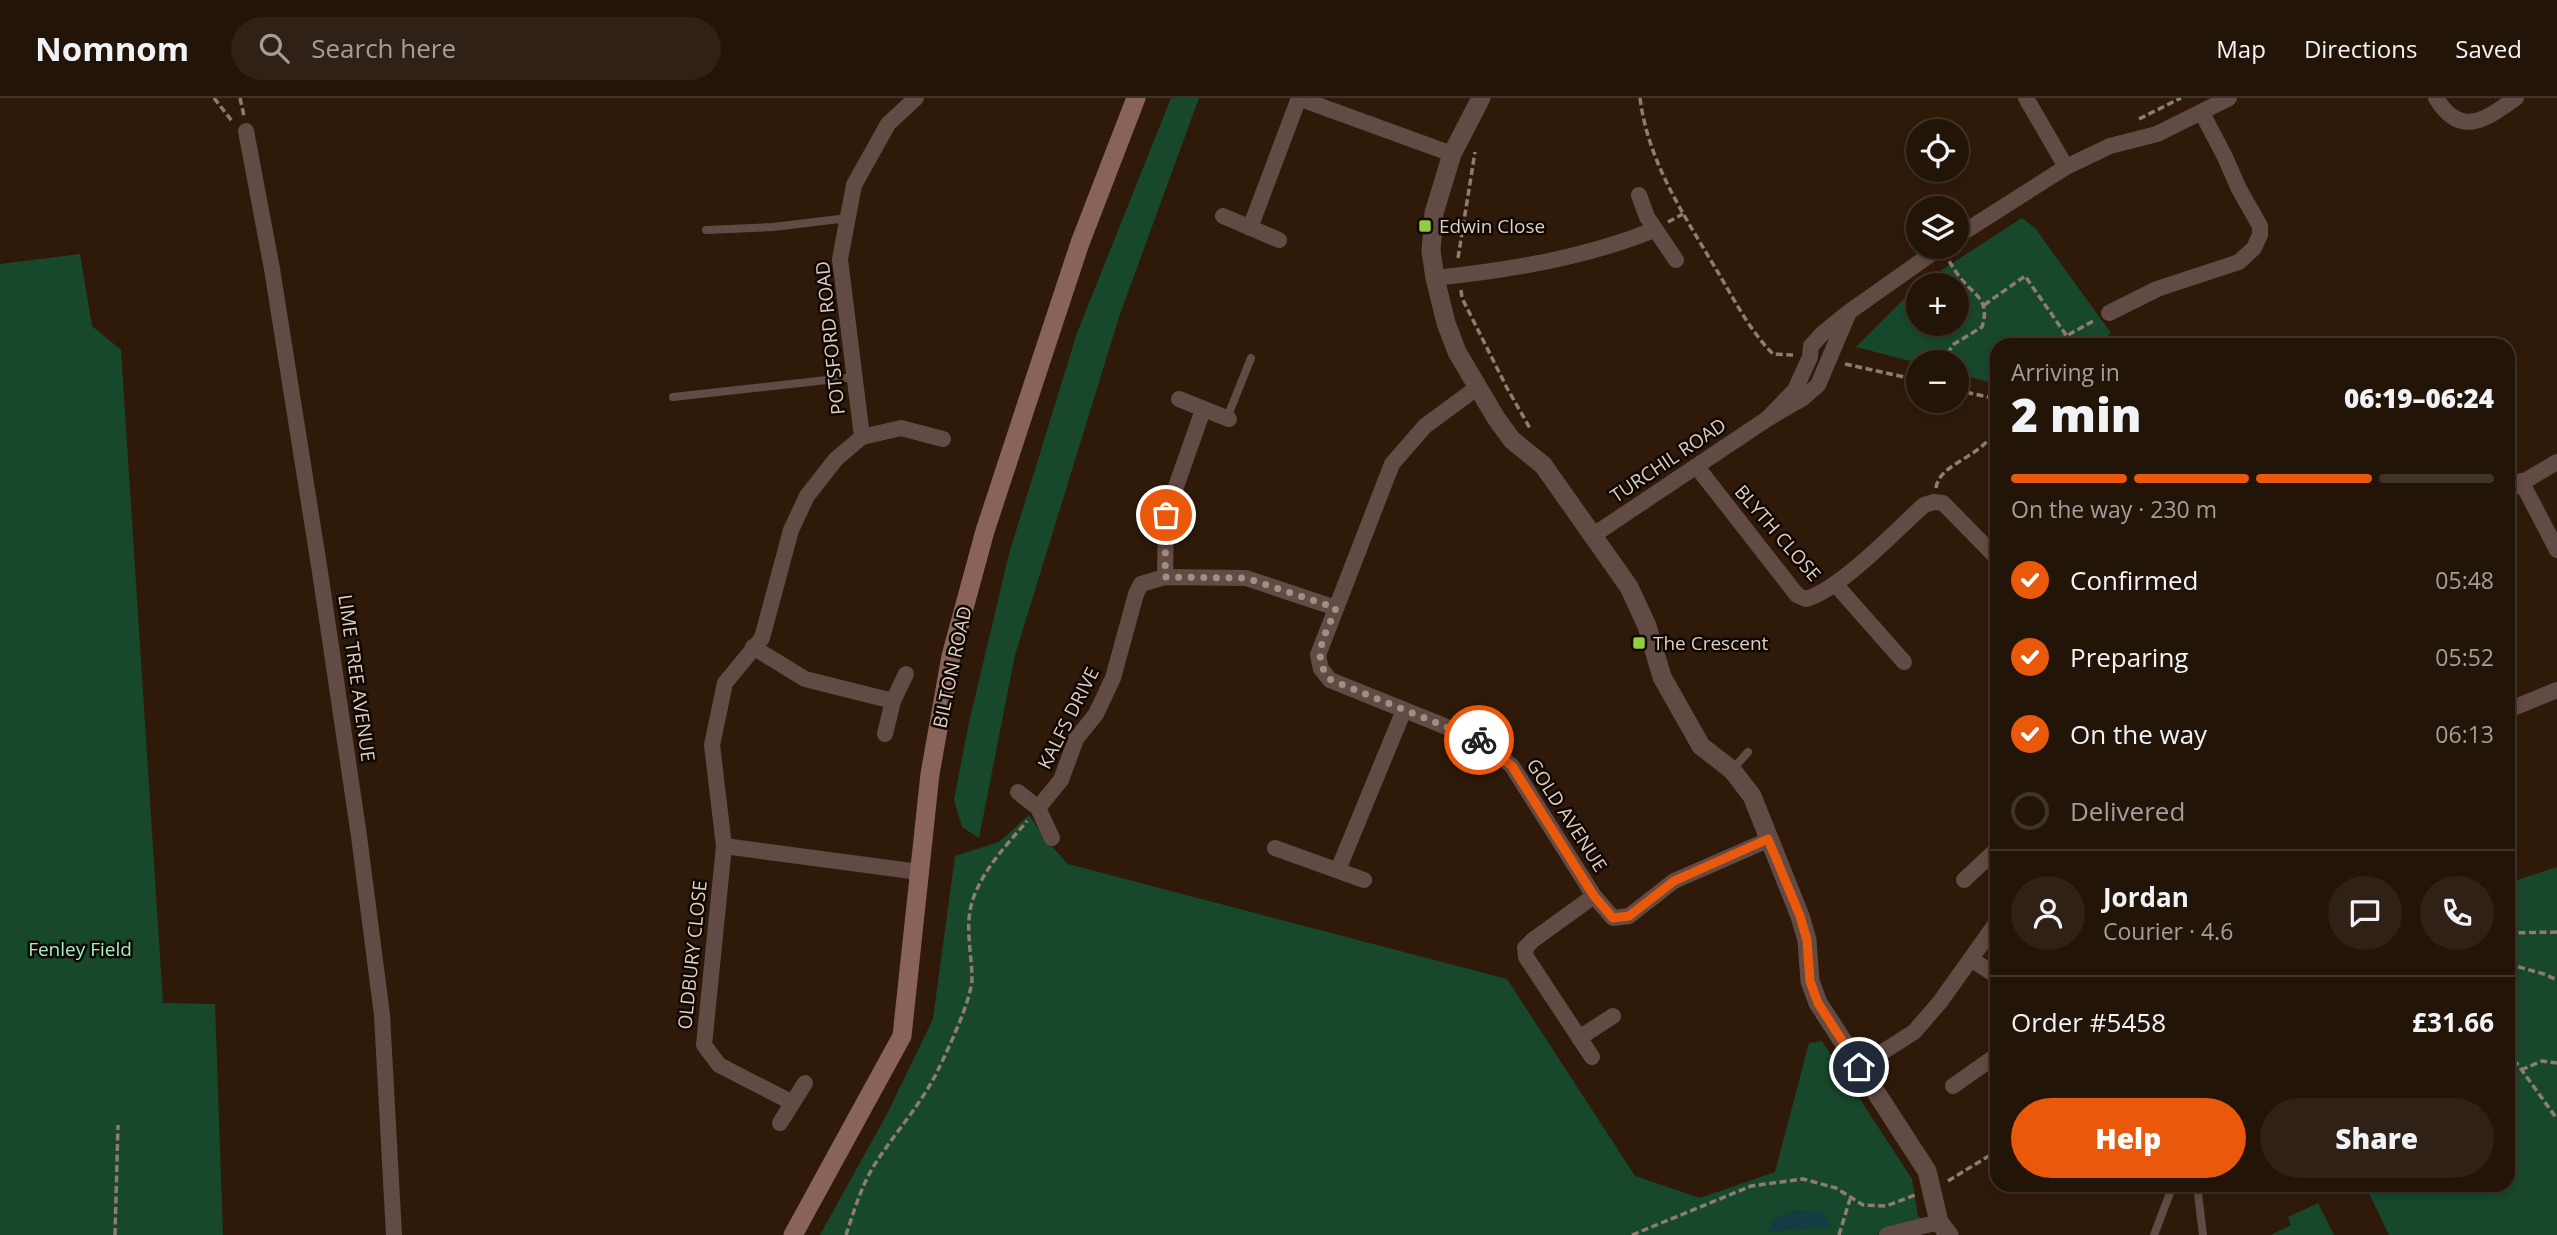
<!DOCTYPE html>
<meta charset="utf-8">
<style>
:root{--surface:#231408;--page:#2f2116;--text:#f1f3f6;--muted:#a39e9c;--line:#403329;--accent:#ea580c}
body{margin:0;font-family:"Open Sans",sans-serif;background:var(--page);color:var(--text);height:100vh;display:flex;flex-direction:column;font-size:26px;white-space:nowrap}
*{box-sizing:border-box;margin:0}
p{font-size:23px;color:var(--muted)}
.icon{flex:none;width:38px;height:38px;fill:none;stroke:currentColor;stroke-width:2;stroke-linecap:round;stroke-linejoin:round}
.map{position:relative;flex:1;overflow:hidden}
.sheet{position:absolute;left:1990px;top:240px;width:525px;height:854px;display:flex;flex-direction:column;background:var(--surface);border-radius:21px;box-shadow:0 4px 10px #0003,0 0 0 2px var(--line)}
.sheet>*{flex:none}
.buttons{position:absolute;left:1906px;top:21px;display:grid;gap:14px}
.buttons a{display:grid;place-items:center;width:63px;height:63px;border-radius:50%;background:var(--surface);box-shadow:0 4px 10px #0003,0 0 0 2px var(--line);font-size:35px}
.pin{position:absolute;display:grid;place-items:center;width:60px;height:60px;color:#fff;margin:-30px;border:4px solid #fff;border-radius:50%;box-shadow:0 2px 7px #0007}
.courier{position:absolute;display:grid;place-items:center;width:70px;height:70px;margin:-35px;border:5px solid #ea580c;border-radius:50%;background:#fff;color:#222;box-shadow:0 2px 9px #0007}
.summary em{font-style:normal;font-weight:800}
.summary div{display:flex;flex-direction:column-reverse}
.summary{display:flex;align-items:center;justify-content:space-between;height:119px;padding:0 21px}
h1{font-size:46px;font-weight:800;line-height:52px}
.bar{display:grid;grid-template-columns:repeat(4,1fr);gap:10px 7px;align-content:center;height:84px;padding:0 21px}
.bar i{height:9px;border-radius:5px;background:var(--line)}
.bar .selected{background:var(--accent)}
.bar p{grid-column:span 4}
.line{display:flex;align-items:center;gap:18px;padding:0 21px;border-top:2px solid var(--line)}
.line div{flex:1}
.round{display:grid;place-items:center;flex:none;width:74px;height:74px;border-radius:37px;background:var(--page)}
ol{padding:0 21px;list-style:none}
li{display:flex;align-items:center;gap:21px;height:77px}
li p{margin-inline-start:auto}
li .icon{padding:7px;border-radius:50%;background:var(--accent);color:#fff;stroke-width:4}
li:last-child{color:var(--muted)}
li i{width:38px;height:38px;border:4px solid var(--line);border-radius:50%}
.cta{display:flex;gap:14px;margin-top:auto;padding:14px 21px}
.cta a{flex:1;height:80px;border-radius:42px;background:var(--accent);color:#fff;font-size:28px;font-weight:800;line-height:80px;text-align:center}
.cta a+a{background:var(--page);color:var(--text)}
header{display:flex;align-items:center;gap:42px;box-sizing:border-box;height:98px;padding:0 35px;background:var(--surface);border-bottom:2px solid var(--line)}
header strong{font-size:33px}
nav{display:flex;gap:38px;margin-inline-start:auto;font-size:24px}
.search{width:490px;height:63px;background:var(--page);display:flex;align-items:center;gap:18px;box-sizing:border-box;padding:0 24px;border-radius:38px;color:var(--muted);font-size:26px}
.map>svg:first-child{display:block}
.green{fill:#17482c;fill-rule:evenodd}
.water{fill:#143d43}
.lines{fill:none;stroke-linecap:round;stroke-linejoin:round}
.path{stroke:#8e7c6f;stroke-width:3.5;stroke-dasharray:7 3.5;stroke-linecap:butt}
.service{stroke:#634b45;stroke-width:8}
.minor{stroke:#634b45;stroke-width:16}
.tertiary{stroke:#634b45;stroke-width:19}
.secondary{stroke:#896359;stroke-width:19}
.done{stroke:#a08f83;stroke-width:7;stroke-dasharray:0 12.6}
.route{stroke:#ea580c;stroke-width:9}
.poi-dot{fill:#90cd41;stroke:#100703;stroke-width:2.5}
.labels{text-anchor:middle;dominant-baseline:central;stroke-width:5;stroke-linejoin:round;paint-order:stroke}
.poi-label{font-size:19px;fill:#ddcec4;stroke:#100703;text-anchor:start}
.street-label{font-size:19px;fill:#ddcec4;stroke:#100703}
.park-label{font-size:19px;fill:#a2f2be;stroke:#100703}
</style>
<header>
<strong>Nomnom</strong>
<div class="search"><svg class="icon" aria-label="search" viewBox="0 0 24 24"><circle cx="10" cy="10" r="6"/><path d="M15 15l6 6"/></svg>Search here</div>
<nav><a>Map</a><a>Directions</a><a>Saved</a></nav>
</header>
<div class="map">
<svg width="2557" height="1137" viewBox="0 0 2557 1137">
<rect width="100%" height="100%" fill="#2f1a0a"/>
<g class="green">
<path d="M1171 0H1199L1119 219 1015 557 979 740 962 729 954 702 968 629 1009 456 1077 235Z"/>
<path d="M2022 120 2035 130 2111 235 2098 247H1997V286L1957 276 1956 264 1918 265 1856 249 1917 188ZM1918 187H1956V226H1918Z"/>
<path d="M80 156 92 228 121 252 163 905 215 906 223 1137H0V166Z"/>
<path d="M1029 717 1046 742 1068 766 1507 881 1635 1078 1700 1100 1775 1074 1809 945 1822 943 1912 1081 1918 1118 1923 1122 1876 1137H820L887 1016 933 921 955 758 999 744Z"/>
<path d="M2557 769V1137H2389L2365 1087H2508V785Z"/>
<path d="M2318 1105 2334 1137H2271L2291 1127 2288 1119Z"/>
</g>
<path class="water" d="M1795 1112 1824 1114 1830 1129 1767 1134 1774 1121Z"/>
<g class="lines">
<g class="path">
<path d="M214 0 232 23"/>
<path d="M240 0 244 18"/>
<path d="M1640 0C1648 64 1684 117 1716 171 1733 199 1749 232 1773 256L1793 257"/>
<path d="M2139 21 2181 0"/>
<path d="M1668 124 1683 116"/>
<path d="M1458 160 1475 54"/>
<path d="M1461 192 1462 200 1507 290 1531 332"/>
<path d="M1984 207 2025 178 2073 247"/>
<path d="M2050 247 2095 222"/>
<path d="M1941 264 1954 246 1982 229C1990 203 1977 199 1962 182 1957 176 1953 169 1949 163"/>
<path d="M1845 266 1918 282"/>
<path d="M1956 292 1997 301"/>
<path d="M1936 390C1939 365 1982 360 1997 330"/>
<path d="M2508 835 2557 834"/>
<path d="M2508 866 2544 876 2557 882"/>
<path d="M2508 953 2557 1021"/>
<path d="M2521 972 2542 963 2557 965"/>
<path d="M1948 1083 1997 1053"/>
<path d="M115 1137 118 1027"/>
<path d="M846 1137C854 1113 862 1085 877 1063 897 1032 923 1004 939 970 949 949 971 903 972 881 972 855 964 827 973 801 984 770 1006 748 1027 723"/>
<path d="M1632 1137 1751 1088 1803 1081 1836 1090 1863 1107 1886 1108 1915 1097"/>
<path d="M1839 1137 1850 1101"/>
</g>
<g class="service">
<path d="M706 132 773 129 848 120"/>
<path d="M673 299 854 279"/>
<path d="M1227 320 1251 260"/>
<path d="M1732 672 1748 654"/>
<path d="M2197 1087 2203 1137"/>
<path d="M2154 1137 2173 1087"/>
</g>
<g class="minor">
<path d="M1298 0 1452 56"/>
<path d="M2026 0 2066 69"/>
<path d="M2436 0C2461 41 2486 21 2516 0"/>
<path d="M246 33 272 171 320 474 359 738 382 917 394 1137"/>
<path d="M1639 97 1647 119 1676 162"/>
<path d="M1223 118 1279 142"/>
<path d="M1250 130 1299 0"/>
<path d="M1956 139 2066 69 2110 48 2157 36 2229 0"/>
<path d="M1435 180C1510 172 1584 160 1654 132"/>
<path d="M1849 214 1941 149"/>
<path d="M2109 215 2157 191 2239 164 2254 150 2260 137V128L2239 91 2225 59 2202 15"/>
<path d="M1478 289 1425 328 1392 366 1318 557 1321 571 1330 582 1479 642 1512 668 1594 798 1613 820 1629 818 1674 783 1768 742"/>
<path d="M1179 301 1229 321"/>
<path d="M862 339 901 330 943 341"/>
<path d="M1697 369 1797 497 1806 501C1841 491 1895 433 1924 407L1934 404 1943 405 1997 460"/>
<path d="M2521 383 2557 452"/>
<path d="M2508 393 2557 364"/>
<path d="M1592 438 1767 321 1803 300 1818 287 1849 214 1823 235 1811 248 1810 259 1795 292 1767 321"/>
<path d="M1165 479 1166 417 1203 312"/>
<path d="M1836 487 1904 564"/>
<path d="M753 549 805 581 893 603"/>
<path d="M2508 612 2557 592"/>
<path d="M885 636 893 603 906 576"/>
<path d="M1018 694 1038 710 1052 740"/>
<path d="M1038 710 1061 682 1076 641 1096 616 1113 580 1136 496 1141 486 1165 479 1246 480 1336 510"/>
<path d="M724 748 919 774"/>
<path d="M1275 750 1364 782"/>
<path d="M1338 772 1404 612"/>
<path d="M1964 782 1997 751"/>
<path d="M1971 861 1997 878"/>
<path d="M1579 940 1613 918"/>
<path d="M1592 959 1526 859 1525 850 1533 842 1594 798"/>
<path d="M1859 969 1914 934 1940 904 1997 824"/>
<path d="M1953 988 1997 957"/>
<path d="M791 1004 719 967 704 947 724 748 712 647 725 585 762 540 791 432 807 398 836 361 862 339 840 161 854 87 888 26 916 0"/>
<path d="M780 1025 805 985"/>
<path d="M1887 1137 1939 1124"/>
</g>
<path class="tertiary" d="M1481 0 1452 56 1434 115 1431 153 1435 180 1446 225 1457 254 1496 320 1512 342 1543 367 1629 489 1647 528 1662 579 1701 648 1732 672 1752 698 1800 818 1807 842 1810 883 1818 905 1927 1073 1939 1124 1949 1137"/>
<path class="secondary" d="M793 1137 902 938 930 676 951 558 985 433 1028 302 1080 145 1136 0"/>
</g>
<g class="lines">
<path class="done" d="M1166 417 1165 479 1246 480 1336 510C1326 537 1309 558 1331 582L1479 642"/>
<path class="route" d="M1479 642 1512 668 1594 798 1613 820 1629 818 1674 783 1768 741 1800 818 1807 842 1810 883 1818 905 1859 969"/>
</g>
<g class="poi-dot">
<rect x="1418" y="121" width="14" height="14" rx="3.5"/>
<rect x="1632" y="538" width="14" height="14" rx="3.5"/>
</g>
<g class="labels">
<g class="poi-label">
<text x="1439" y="128">Edwin Close</text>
<text x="1653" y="545">The Crescent</text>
</g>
<g class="street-label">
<text transform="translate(830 240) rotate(-96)">POTSFORD ROAD</text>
<text transform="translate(1668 362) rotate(-34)">TURCHIL ROAD</text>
<text transform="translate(1778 435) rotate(49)">BLYTH CLOSE</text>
<text transform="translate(952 569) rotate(-78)">BILTON ROAD</text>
<text transform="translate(357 580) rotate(82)">LIME TREE AVENUE</text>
<text transform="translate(1068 620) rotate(-63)">KALFS DRIVE</text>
<text transform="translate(1567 717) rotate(57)">GOLD AVENUE</text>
<text transform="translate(692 857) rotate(-84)">OLDBURY CLOSE</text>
</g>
<g class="park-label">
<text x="80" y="851">Fenley Field</text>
</g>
</g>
</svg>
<div class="buttons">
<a><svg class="icon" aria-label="locate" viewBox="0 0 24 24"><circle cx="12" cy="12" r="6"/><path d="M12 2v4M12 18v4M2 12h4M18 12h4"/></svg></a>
<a><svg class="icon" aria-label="layers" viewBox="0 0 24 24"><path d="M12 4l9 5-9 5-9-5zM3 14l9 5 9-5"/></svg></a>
<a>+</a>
<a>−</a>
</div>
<div class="pin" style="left:1166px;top:417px;background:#ea580c"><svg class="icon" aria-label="bag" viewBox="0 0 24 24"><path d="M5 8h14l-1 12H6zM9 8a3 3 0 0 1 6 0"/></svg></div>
<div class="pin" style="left:1859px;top:969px;background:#1f2937"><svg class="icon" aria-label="home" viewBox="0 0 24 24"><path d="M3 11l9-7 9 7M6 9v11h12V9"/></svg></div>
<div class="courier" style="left:1479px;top:642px"><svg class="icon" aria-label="bike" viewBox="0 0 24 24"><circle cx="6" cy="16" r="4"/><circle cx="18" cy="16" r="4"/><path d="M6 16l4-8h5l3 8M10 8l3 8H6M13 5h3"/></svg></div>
<section class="sheet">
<div class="summary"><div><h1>2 min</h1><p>Arriving in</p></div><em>06:19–06:24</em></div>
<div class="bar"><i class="selected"></i><i class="selected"></i><i class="selected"></i><i></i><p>On the way · 230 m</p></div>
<ol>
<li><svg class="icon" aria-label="check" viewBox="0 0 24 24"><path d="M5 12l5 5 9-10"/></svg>Confirmed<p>05:48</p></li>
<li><svg class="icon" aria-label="check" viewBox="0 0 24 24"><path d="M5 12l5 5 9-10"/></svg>Preparing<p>05:52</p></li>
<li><svg class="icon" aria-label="check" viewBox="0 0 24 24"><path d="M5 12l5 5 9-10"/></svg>On the way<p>06:13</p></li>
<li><i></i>Delivered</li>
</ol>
<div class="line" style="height:126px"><a class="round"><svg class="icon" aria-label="person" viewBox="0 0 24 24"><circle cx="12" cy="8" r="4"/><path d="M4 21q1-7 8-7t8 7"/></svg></a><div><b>Jordan</b><p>Courier · 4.6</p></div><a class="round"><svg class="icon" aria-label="chat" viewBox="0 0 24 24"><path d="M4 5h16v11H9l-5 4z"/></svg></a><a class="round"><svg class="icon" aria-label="phone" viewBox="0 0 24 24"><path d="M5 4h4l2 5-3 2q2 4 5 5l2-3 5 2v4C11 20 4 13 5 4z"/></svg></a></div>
<div class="line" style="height:91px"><div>Order #5458</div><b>£31.66</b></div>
<div class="cta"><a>Help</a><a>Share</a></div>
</section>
</div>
